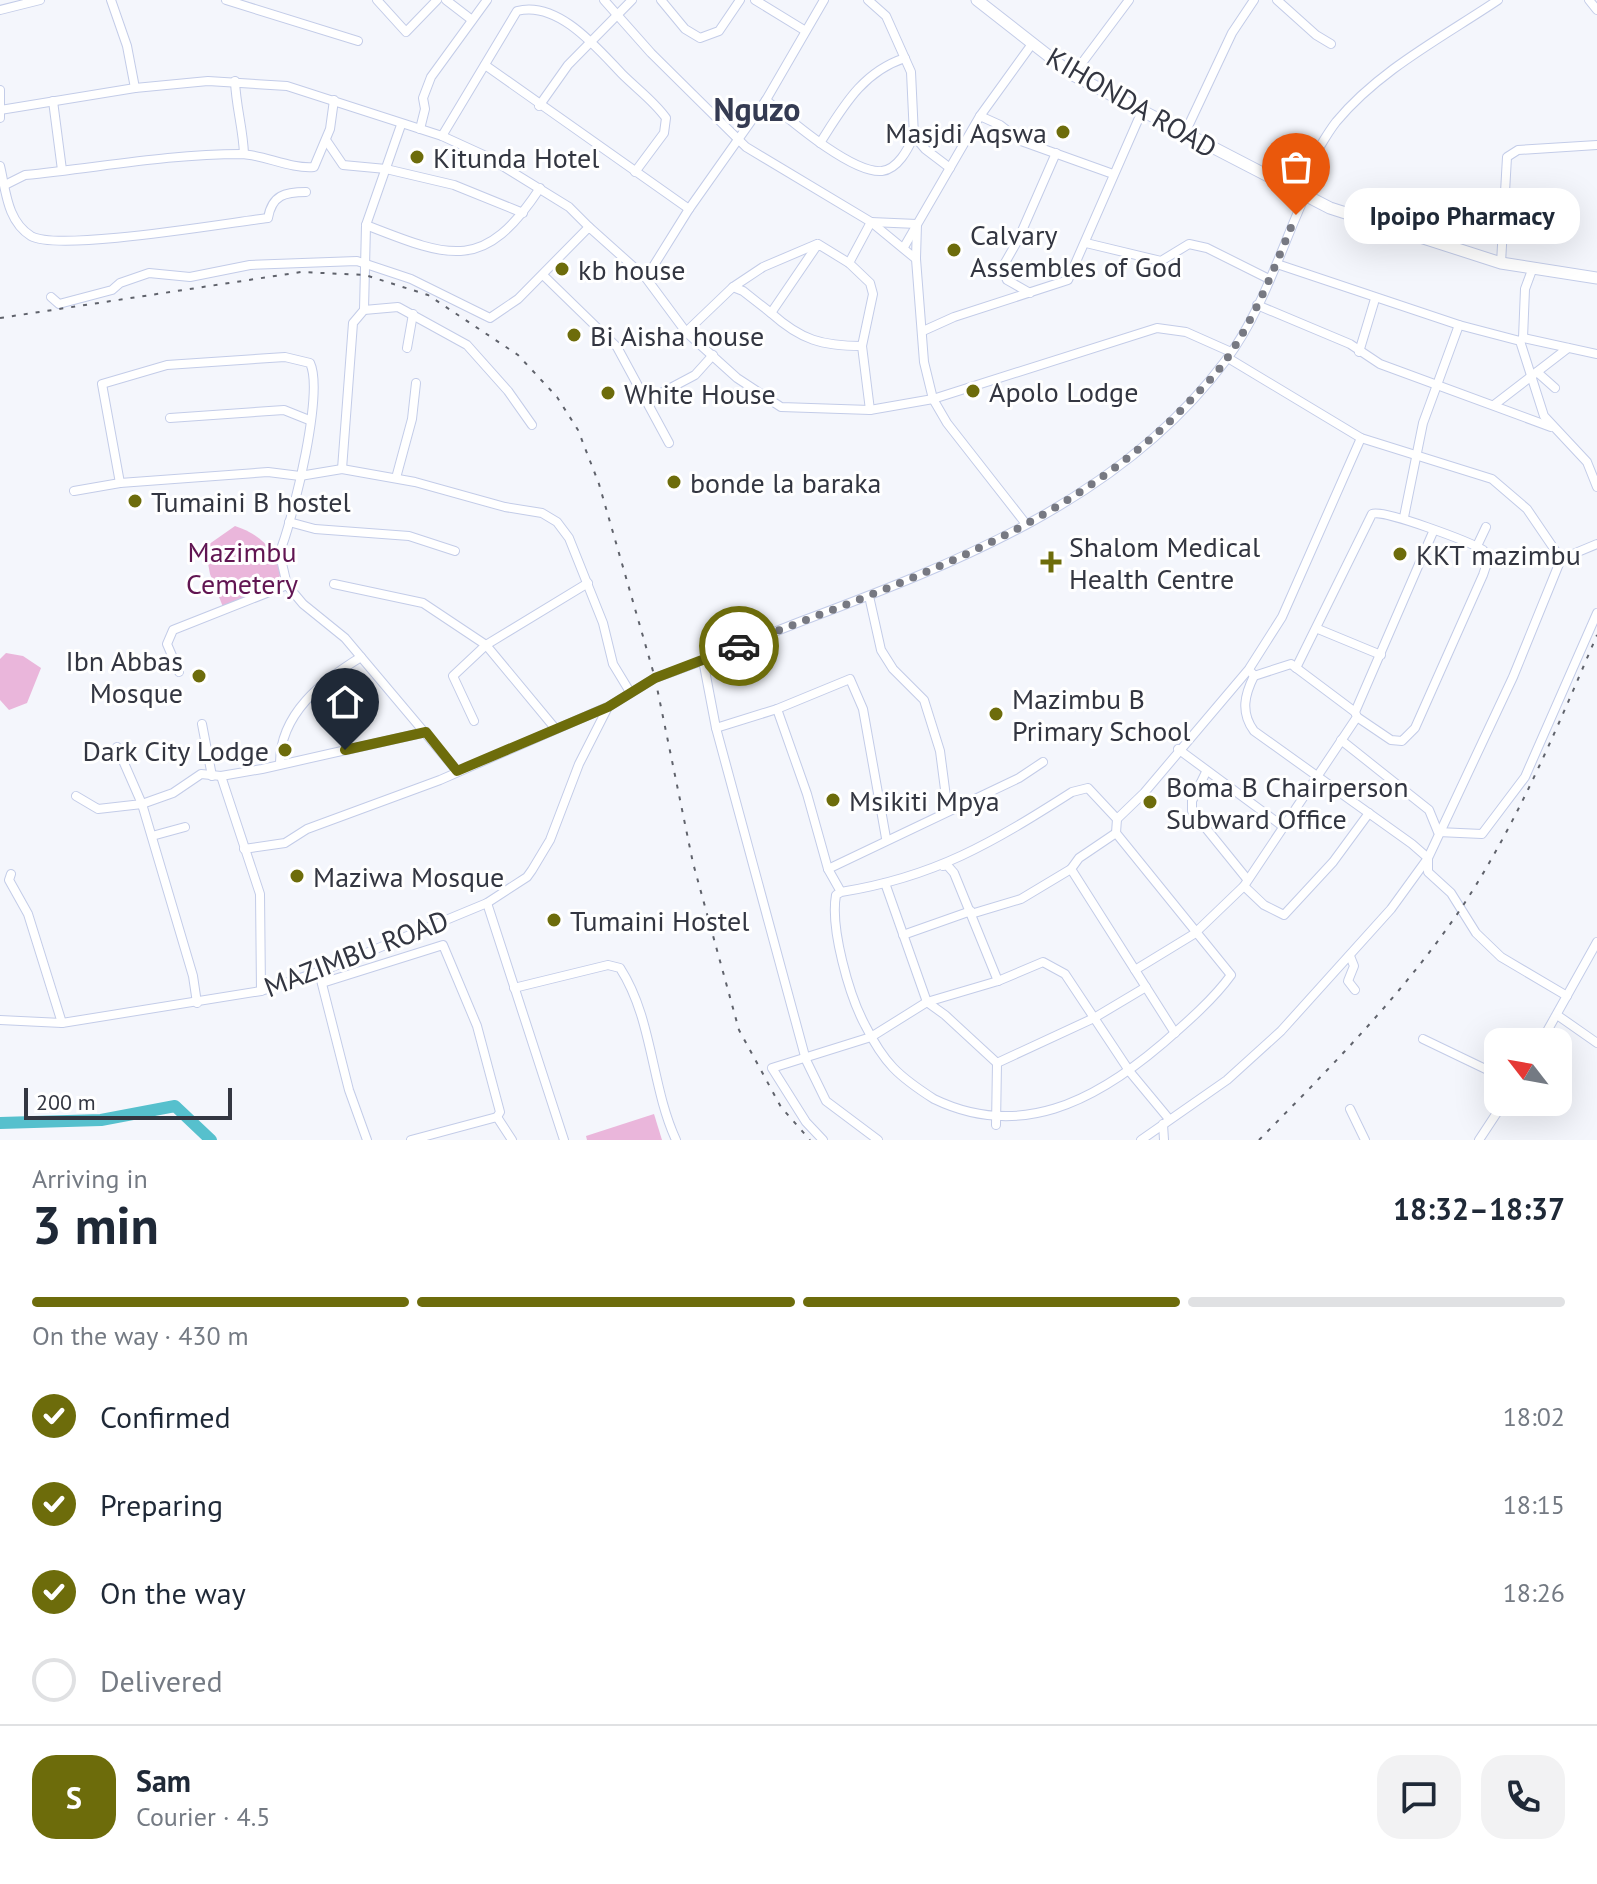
<!DOCTYPE html>
<meta charset="utf-8">
<style>
:root{--surface:#fff;--page:#f2f2f3;--text:#1f2937;--muted:#747a83;--line:#e0e1e3;--accent:#6d6c0b}
body{margin:0;font-family:"PT Sans",sans-serif;background:var(--page);color:var(--text);height:100vh;display:flex;flex-direction:column;font-size:30px;white-space:nowrap}
*{box-sizing:border-box;margin:0}
p{font-size:26px;color:var(--muted)}
.icon{flex:none;width:44px;height:44px;fill:none;stroke:currentColor;stroke-width:2;stroke-linecap:round;stroke-linejoin:round}
.map{position:relative;height:1140px;overflow:hidden}
.details{display:flex;flex-direction:column;background:var(--surface);flex:1}
.details>*{flex:none}
.needle{width:52px;rotate:301deg}
.buttons{position:absolute;left:1484px;top:1028px;display:grid;gap:16px}
.buttons a{display:grid;place-items:center;width:88px;height:88px;border-radius:16px;background:var(--surface);box-shadow:0 8px 32px #0002;font-size:40px}
.scale{position:absolute;left:24px;bottom:20px;width:208px;box-sizing:border-box;padding-left:8px;border:4px solid #333641;border-top:0;font-size:22px;line-height:28px;white-space:nowrap;color:#333641;-webkit-text-stroke:6px #fff;paint-order:stroke}
.pin{position:absolute;display:grid;place-items:center;width:68px;height:68px;color:#fff;margin:-82px -34px;border-radius:50% 50% 50% 0;rotate:-45deg;box-shadow:0 0 8px #0007}
.pin .icon{rotate:45deg}
.courier{position:absolute;display:grid;place-items:center;width:80px;height:80px;margin:-40px;border:6px solid #6d6c0b;border-radius:50%;background:#fff;color:#222;box-shadow:0 2px 10px #0007}
.bubble{position:absolute;height:56px;border-radius:24px;background:var(--surface);box-shadow:0 8px 32px #0002;font-size:26px;font-weight:700;line-height:56px;text-align:center}
.summary em{font-style:normal;font-weight:700}
.summary div{display:flex;flex-direction:column-reverse}
.summary{display:flex;align-items:center;justify-content:space-between;height:136px;padding:0 32px}
h1{font-size:52px;font-weight:700;line-height:60px}
.bar{display:grid;grid-template-columns:repeat(4,1fr);gap:12px 8px;align-content:center;height:96px;padding:0 32px}
.bar i{height:10px;border-radius:6px;background:var(--line)}
.bar .current{background:var(--accent)}
.bar p{grid-column:span 4}
.line{display:flex;align-items:center;gap:20px;padding:0 32px;border-top:2px solid var(--line)}
.line div{flex:1}
.round{display:grid;place-items:center;flex:none;width:84px;height:84px;border-radius:24px;background:var(--page)}
ol{padding:0 32px;list-style:none}
li{display:flex;align-items:center;gap:24px;height:88px}
li p{margin-inline-start:auto}
li .icon{padding:8px;border-radius:50%;background:var(--accent);color:#fff;stroke-width:4}
li:last-child{color:var(--muted)}
li i{width:44px;height:44px;border:4px solid var(--line);border-radius:50%}
.map>svg:first-child{display:block}
.green{fill:#eab6db}
.lines{fill:none;stroke-linecap:round;stroke-linejoin:round}
.river{stroke:#56c0cd;stroke-width:12}
.street-casing{stroke:#c3cce8;stroke-width:10}
.secondary-casing{stroke:#c3cce8;stroke-width:13}
.street{stroke:#fff;stroke-width:8}
.secondary{stroke:#fff;stroke-width:11}
.rail{stroke:#5f626b;stroke-width:2;stroke-dasharray:4 8;stroke-linecap:butt}
.done{stroke:#777982;stroke-width:8;stroke-dasharray:0 14.4}
.route{stroke:#6d6c0b;stroke-width:10}
.poi-dot{fill:#6d6c0b;stroke:#fff;stroke-width:3}
.labels{text-anchor:middle;dominant-baseline:central;stroke-width:6;stroke-linejoin:round;paint-order:stroke}
.street-label{font-size:28px;fill:#333641;stroke:#fff}
.poi-label{font-size:28px;fill:#333641;stroke:#fff;text-anchor:start}
.park-label{font-size:28px;fill:#611552;stroke:#fff}
.quarter-label{font-size:32px;font-weight:bold;fill:#353b52;stroke:#fff}
</style>
<div class="map">
<svg width="1597" height="1140" viewBox="0 0 1597 1140">
<rect width="100%" height="100%" fill="#f4f6fc"/>
<g class="green">
<path d="M235 526C261 535 274 548 281 575L260 596 223 607 210 574 205 547Z"/>
<path d="M6 653 23 656 41 668 27 703 9 710 0 700V659Z"/>
<path d="M654 1114 662 1140H587L586 1136Z"/>
</g>
<g class="lines">
<path class="river" d="M0 1123 101 1120 175 1106 211 1140"/>
<defs>
<g id="street">
<path d="M111 0 127 46 135 88"/>
<path d="M226 0 358 41"/>
<path d="M377 0 406 32 437 0"/>
<path d="M446 0 472 20"/>
<path d="M604 0 651 53 746 147 871 222 916 259 924 362 933 399 947 423 1026 524"/>
<path d="M661 0 685 29 700 38 719 31 740 0"/>
<path d="M755 0 804 30"/>
<path d="M868 0 886 16 911 72 914 136 925 149 950 168"/>
<path d="M1277 0 1316 35 1331 44"/>
<path d="M1589 0 1597 10"/>
<path d="M0 10 40 0"/>
<path d="M485 65 689 209"/>
<path d="M1073 75 1129 0"/>
<path d="M235 81C236 107 243 128 244 154"/>
<path d="M0 90V118"/>
<path d="M766 100C789 119 852 174 882 171 898 169 908 149 914 136"/>
<path d="M53 101 62 170"/>
<path d="M539 106 568 65 632 0"/>
<path d="M0 110 135 88 208 81 287 86 442 136 488 157 569 207 589 227"/>
<path d="M980 116 1000 125 1021 141 1113 174"/>
<path d="M420 129 425 109 423 98 431 77 487 0"/>
<path d="M1184 135 1232 33 1254 0"/>
<path d="M442 136 517 11C558 0 598 49 622 74 637 89 654 101 666 118L664 133 635 172"/>
<path d="M326 140 343 165 386 169 454 185 523 213"/>
<path d="M820 143C843 107 862 72 905 58"/>
<path d="M0 166C6 191 7 221 31 236 58 252 227 223 268 218 272 195 285 192 306 192"/>
<path d="M5 185 25 175C97 168 167 154 241 154 265 155 290 169 314 167L330 129 334 100"/>
<path d="M1296 191C1308 168 1320 143 1336 122 1379 70 1443 37 1498 0"/>
<path d="M366 225C450 258 484 273 540 188"/>
<path d="M1086 243 1161 261 1189 244 1207 248 1269 279"/>
<path d="M904 247 980 116 1032 44"/>
<path d="M849 263 871 222 917 224 916 258"/>
<path d="M1501 263 1507 157 1518 150 1597 145"/>
<path d="M1277 264 1459 325"/>
<path d="M543 275 617 347 669 443"/>
<path d="M646 278 689 209 766 100 824 0"/>
<path d="M733 287 763 267 817 244"/>
<path d="M1030 293 1007 280 1002 268 1018 240 1056 153"/>
<path d="M51 297 59 304 112 290 120 283 149 273 190 277 250 265 357 261 411 279 490 318 518 299 589 227 646 278 686 332 737 378 781 407 870 410 933 399 1157 328 1186 332 1231 352"/>
<path d="M1257 305 1350 344 1380 364 1551 427"/>
<path d="M364 310 398 307 467 345 508 391 532 425"/>
<path d="M923 331 954 317 1068 280 1142 111"/>
<path d="M686 332 733 287 743 291 771 313"/>
<path d="M1523 338 1525 289 1532 270"/>
<path d="M1520 341 1523 338 1597 354"/>
<path d="M862 346C822 346 801 340 771 313L818 244 849 263 870 283 873 294 862 346 870 410"/>
<path d="M407 348 413 314"/>
<path d="M1359 352 1375 299"/>
<path d="M1537 372 1555 388"/>
<path d="M646 401 695 375 713 355"/>
<path d="M1494 405 1568 348"/>
<path d="M170 418 284 410 309 420"/>
<path d="M342 469 353 323 364 310 366 225 401 125"/>
<path d="M396 478 412 419 416 383"/>
<path d="M120 483 102 384 167 365 285 357 310 363C324 392 294 513 282 546L281 559 287 585 303 604 345 638 457 771"/>
<path d="M74 491 120 483 268 472 300 476 342 469 415 482 505 507 542 513 557 522 569 538 603 623 613 664 630 692"/>
<path d="M1404 517 1423 423 1459 325 1520 341 1544 416 1587 462 1597 487"/>
<path d="M289 522 315 529 409 536 455 551"/>
<path d="M1477 546 1486 527"/>
<path d="M1561 559 1597 544"/>
<path d="M334 584 423 603 486 645 554 727"/>
<path d="M869 596 881 650 893 669 924 700 940 751 946 797 954 807"/>
<path d="M1318 629 1381 655"/>
<path d="M703 660 716 728 806 1060 826 1101 878 1140"/>
<path d="M1296 668 1372 514C1384 509 1470 542 1483 550L1489 557 1483 575 1415 728 1402 741 1391 740 1357 717"/>
<path d="M179 672 167 644 173 630 287 585"/>
<path d="M1252 673 1254 676 1291 664 1355 712"/>
<path d="M1254 676C1245 694 1240 712 1254 731L1412 844 1428 858V872L1451 893 1476 933 1501 957 1567 996"/>
<path d="M777 709 807 794 828 869 841 892C935 877 992 843 1072 792L1088 788 1117 819 1116 833 1231 975C1213 1000 1185 1024 1162 1044 1094 1102 1019 1140 934 1099 898 1076 884 1063 865 1025 849 995 830 928 836 895L841 892"/>
<path d="M474 721 453 676 486 645 588 583"/>
<path d="M202 724 212 776"/>
<path d="M716 728 777 709 850 679 863 709 886 838"/>
<path d="M1341 740 1429 810 1438 832 1482 834 1525 777 1597 613"/>
<path d="M1178 749 1281 825"/>
<path d="M280 763C280 714 322 681 361 657"/>
<path d="M1206 772 1192 801V811L1247 879"/>
<path d="M221 776 260 894 261 991"/>
<path d="M76 796 98 809 142 804 117 747"/>
<path d="M1117 819 1144 793 1249 669 1282 617 1361 438"/>
<path d="M1116 833 1079 858 1071 869 1175 1033"/>
<path d="M152 836 185 827"/>
<path d="M244 849 285 843 307 829 440 780 607 707"/>
<path d="M943 866 947 865 954 873 998 981"/>
<path d="M828 869 1019 778 1043 762"/>
<path d="M11 874 9 880 28 914 62 1023"/>
<path d="M885 883 927 1002 945 1015 997 1063"/>
<path d="M1244 886 1264 905 1284 915 1333 862 1369 813"/>
<path d="M487 903 564 1140"/>
<path d="M971 914 1021 899 1071 869"/>
<path d="M903 935 971 911"/>
<path d="M1350 956 1354 966 1348 981 1355 990"/>
<path d="M1135 970 1194 934 1244 886 1357 717 1355 712 1433 532"/>
<path d="M321 980 349 1090 367 1140"/>
<path d="M322 983 443 945 477 1026 500 1112 497 1117"/>
<path d="M514 988 608 965 620 968C653 1019 651 1086 676 1140"/>
<path d="M197 1003 193 976 142 804 173 793 201 774 221 776 262 769 426 732"/>
<path d="M1557 1015 1597 1043"/>
<path d="M0 1020 62 1023 261 991 330 968 487 903 527 877 532 870 550 840 579 764 608 707 655 678C705 661 753 640 802 621 957 563 1124 498 1226 360 1262 312 1280 251 1305 196"/>
<path d="M1423 1039 1498 1075"/>
<path d="M1541 1042 1597 942"/>
<path d="M1350 1109 1365 1140"/>
<path d="M1163 1124 1164 1140"/>
<path d="M996 1125 997 1063 1094 1018 1146 987"/>
<path d="M411 1140 497 1117 512 1140"/>
<path d="M823 1140 806 1122 772 1068 871 1037 927 1002 998 981 1043 962 1065 974 1130 1072 1169 1119"/>
<path d="M1141 1140 1227 1080 1281 1031 1391 909 1428 858 1513 677 1561 559 1527 509 1492 479 1361 438 1228 358"/>
<path d="M1479 1140 1504 1102"/>
</g>
<path id="secondary" d="M977 0 1073 75 1330 208 1501 263 1597 278"/>
</defs>
<use href="#street" class="street-casing"/>
<use href="#secondary" class="secondary-casing"/>
<use href="#street" class="street"/>
<use href="#secondary" class="secondary"/>
<g class="rail">
<path d="M0 318 301 272 365 275 428 295 518 355 557 397 578 430 599 484 655 678 693 863 739 1030 781 1107 810 1140"/>
<path d="M1259 1140C1331 1067 1404 993 1462 907 1518 822 1557 728 1597 635"/>
</g>
</g>
<g class="lines">
<path class="done" d="M739 646C898 583 1068 530 1188 403 1202 388 1217 374 1228 357 1257 314 1276 264 1296 215"/>
<path class="route" d="M345 750 426 732 457 771 608 707 655 678 739 646"/>
</g>
<g class="poi-dot">
<circle cx="1063" cy="132" r="8"/>
<circle cx="417" cy="157" r="8"/>
<circle cx="954" cy="250" r="8"/>
<circle cx="562" cy="269" r="8"/>
<circle cx="574" cy="335" r="8"/>
<circle cx="973" cy="391" r="8"/>
<circle cx="608" cy="393" r="8"/>
<circle cx="674" cy="482" r="8"/>
<circle cx="135" cy="501" r="8"/>
<circle cx="1400" cy="554" r="8"/>
<path d="M1047 550h8v8h8v8h-8v8h-8v-8h-8v-8h8z"/>
<circle cx="199" cy="676" r="8"/>
<circle cx="996" cy="714" r="8"/>
<circle cx="285" cy="750" r="8"/>
<circle cx="833" cy="800" r="8"/>
<circle cx="1150" cy="802" r="8"/>
<circle cx="297" cy="876" r="8"/>
<circle cx="554" cy="920" r="8"/>
</g>
<g class="labels">
<g class="street-label">
<text transform="translate(1132 102) rotate(30)">KIHONDA ROAD</text>
<text transform="translate(356 953) rotate(-21)">MAZIMBU ROAD</text>
</g>
<g class="poi-label">
<text x="1047" y="132" text-anchor="end">Masjdi Aqswa</text>
<text x="433" y="157">Kitunda Hotel</text>
<text x="970" y="234">Calvary<tspan x="970" dy="32">Assembles of God</tspan></text>
<text x="578" y="269">kb house</text>
<text x="590" y="335">Bi Aisha house</text>
<text x="989" y="391">Apolo Lodge</text>
<text x="624" y="393">White House</text>
<text x="690" y="482">bonde la baraka</text>
<text x="151" y="501">Tumaini B hostel</text>
<text x="1069" y="546">Shalom Medical<tspan x="1069" dy="32">Health Centre</tspan></text>
<text x="1416" y="554">KKT mazimbu</text>
<text x="183" y="660" text-anchor="end">Ibn Abbas<tspan x="183" dy="32">Mosque</tspan></text>
<text x="1012" y="698">Mazimbu B<tspan x="1012" dy="32">Primary School</tspan></text>
<text x="269" y="750" text-anchor="end">Dark City Lodge</text>
<text x="1166" y="786">Boma B Chairperson<tspan x="1166" dy="32">Subward Office</tspan></text>
<text x="849" y="800">Msikiti Mpya</text>
<text x="313" y="876">Maziwa Mosque</text>
<text x="570" y="920">Tumaini Hostel</text>
</g>
<g class="park-label">
<text x="242" y="551">Mazimbu<tspan x="242" dy="32">Cemetery</tspan></text>
</g>
<g class="quarter-label">
<text x="757" y="109">Nguzo</text>
</g>
</g>
</svg>
<div class="buttons">
<a><svg class="needle" viewBox="-14 -14 28 28"><path d="M0-13l5 13h-10z" fill="#e53935"/><path d="M0 13l5-13h-10z" fill="#747a83"/></svg></a>
</div>
<div class="scale">200 m</div>
<div class="pin" style="left:1296px;top:215px;background:#ea580c"><svg class="icon" aria-label="bag" viewBox="0 0 24 24"><path d="M5 8h14l-1 12H6zM9 8a3 3 0 0 1 6 0"/></svg></div>
<div class="pin" style="left:345px;top:750px;background:#1f2937"><svg class="icon" aria-label="home" viewBox="0 0 24 24"><path d="M3 11l9-7 9 7M6 9v11h12V9"/></svg></div>
<div class="courier" style="left:739px;top:646px"><svg class="icon" aria-label="car" viewBox="0 0 24 24"><path d="M5 17H2v-5l4-1 3-4h7l3 4 3 1v5h-3M9 17h6M6 11h13"/><circle cx="7" cy="17" r="2"/><circle cx="17" cy="17" r="2"/></svg></div>
<div class="bubble" style="left:1344px;top:188px;width:236px">Ipoipo Pharmacy</div>
</div>
<section class="details">
<div class="summary"><div><h1>3 min</h1><p>Arriving in</p></div><em>18:32–18:37</em></div>
<div class="bar"><i class="current"></i><i class="current"></i><i class="current"></i><i></i><p>On the way · 430 m</p></div>
<ol>
<li><svg class="icon" aria-label="check" viewBox="0 0 24 24"><path d="M5 12l5 5 9-10"/></svg>Confirmed<p>18:02</p></li>
<li><svg class="icon" aria-label="check" viewBox="0 0 24 24"><path d="M5 12l5 5 9-10"/></svg>Preparing<p>18:15</p></li>
<li><svg class="icon" aria-label="check" viewBox="0 0 24 24"><path d="M5 12l5 5 9-10"/></svg>On the way<p>18:26</p></li>
<li><i></i>Delivered</li>
</ol>
<div class="line" style="height:144px"><b class="round" style="background:var(--accent);color:#fff">S</b><div><b>Sam</b><p>Courier · 4.5</p></div><a class="round"><svg class="icon" aria-label="chat" viewBox="0 0 24 24"><path d="M4 5h16v11H9l-5 4z"/></svg></a><a class="round"><svg class="icon" aria-label="phone" viewBox="0 0 24 24"><path d="M5 4h4l2 5-3 2q2 4 5 5l2-3 5 2v4C11 20 4 13 5 4z"/></svg></a></div>
</section>
